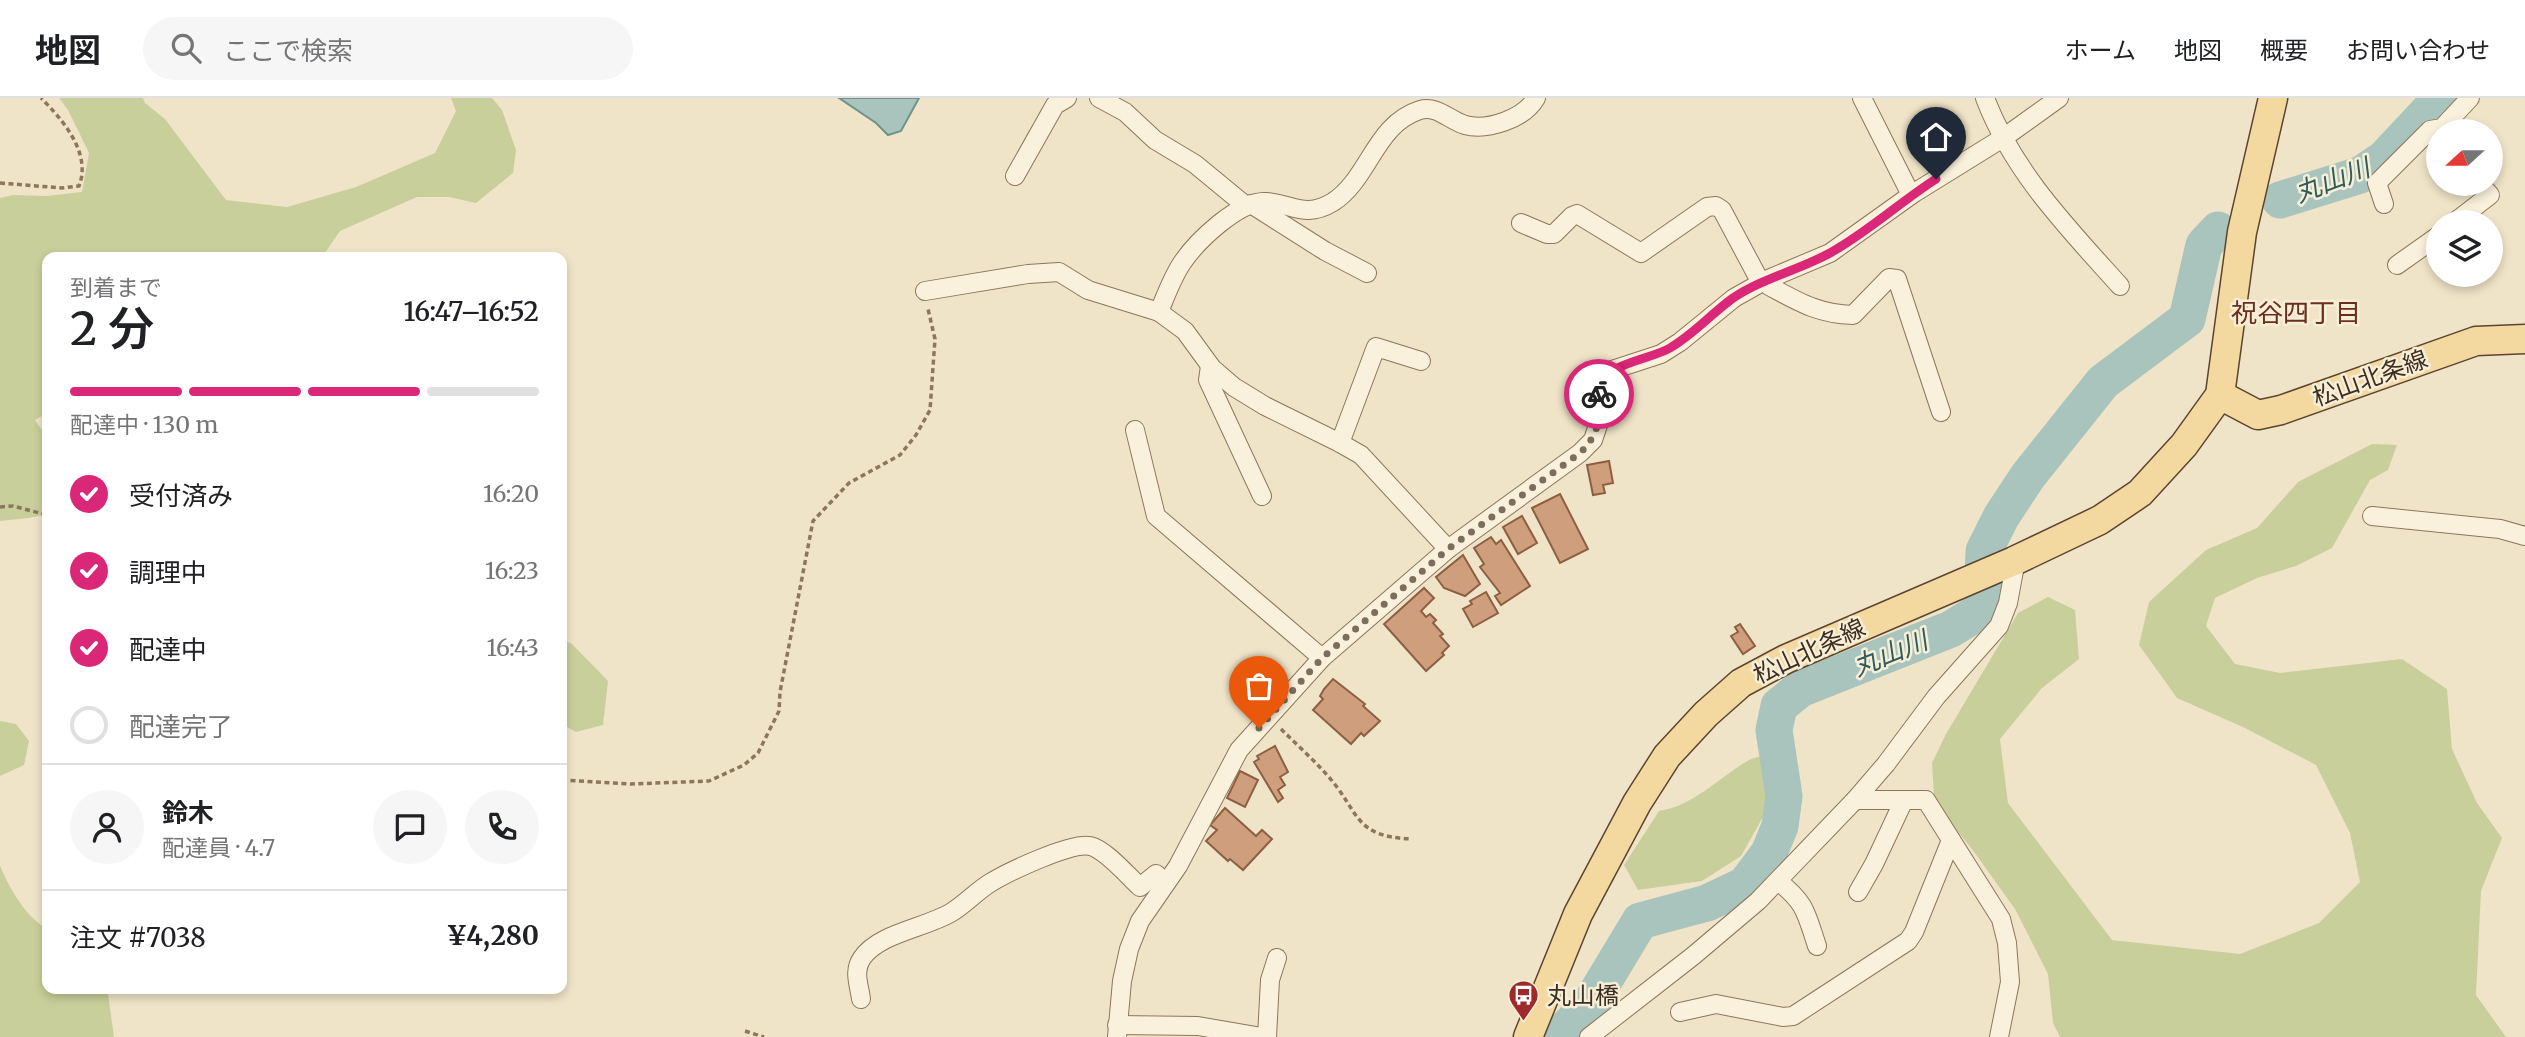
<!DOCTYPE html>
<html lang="ja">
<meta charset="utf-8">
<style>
:root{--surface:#fff;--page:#f6f6f6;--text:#202124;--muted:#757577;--line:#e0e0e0;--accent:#db2777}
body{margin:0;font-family:Merriweather,"Noto Sans JP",serif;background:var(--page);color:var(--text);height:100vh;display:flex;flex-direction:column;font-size:26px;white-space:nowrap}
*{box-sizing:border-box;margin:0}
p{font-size:23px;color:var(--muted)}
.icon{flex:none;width:38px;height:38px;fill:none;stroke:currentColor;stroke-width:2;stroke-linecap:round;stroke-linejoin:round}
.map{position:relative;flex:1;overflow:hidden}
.side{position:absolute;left:42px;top:154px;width:525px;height:742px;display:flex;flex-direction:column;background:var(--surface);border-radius:14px;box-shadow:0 4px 10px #0003}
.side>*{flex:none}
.needle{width:46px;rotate:249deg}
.buttons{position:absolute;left:2426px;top:21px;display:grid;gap:14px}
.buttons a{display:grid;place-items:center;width:77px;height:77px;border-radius:50%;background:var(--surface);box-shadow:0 4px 10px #0003;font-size:35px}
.pin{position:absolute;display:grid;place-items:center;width:60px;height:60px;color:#fff;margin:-72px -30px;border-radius:50% 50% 50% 0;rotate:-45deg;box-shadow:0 0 7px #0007}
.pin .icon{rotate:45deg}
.courier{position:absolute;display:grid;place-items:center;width:70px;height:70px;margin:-35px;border:5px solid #db2777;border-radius:50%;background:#fff;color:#222;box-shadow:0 2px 9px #0007}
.overview em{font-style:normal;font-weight:600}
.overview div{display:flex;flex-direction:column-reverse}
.overview{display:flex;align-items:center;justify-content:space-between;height:119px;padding:0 28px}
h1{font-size:46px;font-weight:600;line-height:52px}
.bar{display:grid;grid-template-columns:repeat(4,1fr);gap:10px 7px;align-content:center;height:84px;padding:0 28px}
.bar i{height:9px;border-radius:5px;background:var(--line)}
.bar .current{background:var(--accent)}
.bar p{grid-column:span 4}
.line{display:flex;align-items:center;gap:18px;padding:0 28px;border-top:2px solid var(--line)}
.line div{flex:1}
.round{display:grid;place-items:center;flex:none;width:74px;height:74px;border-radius:37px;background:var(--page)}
ol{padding:0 28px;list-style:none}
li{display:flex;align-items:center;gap:21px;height:77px}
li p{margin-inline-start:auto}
li .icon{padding:7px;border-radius:50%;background:var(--accent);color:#fff;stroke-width:4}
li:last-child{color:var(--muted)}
li i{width:38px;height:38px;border:4px solid var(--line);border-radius:50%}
header{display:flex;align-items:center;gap:42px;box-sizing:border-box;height:98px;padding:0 35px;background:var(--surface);border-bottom:2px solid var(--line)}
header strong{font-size:33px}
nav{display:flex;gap:38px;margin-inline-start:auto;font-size:24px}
.search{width:490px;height:63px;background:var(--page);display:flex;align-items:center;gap:18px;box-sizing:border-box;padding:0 24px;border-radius:38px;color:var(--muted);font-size:26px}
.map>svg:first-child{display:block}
.green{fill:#c9cf9b}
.water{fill:#a9c4bc;stroke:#6f938a;stroke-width:2}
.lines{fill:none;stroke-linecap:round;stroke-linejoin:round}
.river{stroke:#a9c4bc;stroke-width:37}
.building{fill:#cf9f7d;stroke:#8d5f41;stroke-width:2}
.minor-casing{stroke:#8d765c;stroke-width:20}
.primary-casing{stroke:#5b4430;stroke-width:31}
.path{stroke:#8d765c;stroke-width:3.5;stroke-dasharray:5 3.5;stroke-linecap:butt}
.minor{stroke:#faf1dc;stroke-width:18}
.primary{stroke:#f3d9a0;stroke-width:28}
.done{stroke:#7c6e5b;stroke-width:7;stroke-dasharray:0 12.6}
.route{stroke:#db2777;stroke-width:9}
.labels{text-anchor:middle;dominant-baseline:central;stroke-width:5;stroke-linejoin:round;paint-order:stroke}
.street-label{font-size:24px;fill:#3d2e20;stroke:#f7eed8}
.poi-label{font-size:24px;fill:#3d2e20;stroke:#f7eed8;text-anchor:start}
.water-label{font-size:26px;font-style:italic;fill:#2f5d5a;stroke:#f7eed8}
.neighbourhood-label{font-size:26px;fill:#6b2e1e;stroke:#f7eed8}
</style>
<header>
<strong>地図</strong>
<div class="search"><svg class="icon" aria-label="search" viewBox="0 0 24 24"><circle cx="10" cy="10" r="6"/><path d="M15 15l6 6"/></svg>ここで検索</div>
<nav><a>ホーム</a><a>地図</a><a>概要</a><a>お問い合わせ</a></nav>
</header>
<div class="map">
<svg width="2525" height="939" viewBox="0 0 2525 939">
<rect width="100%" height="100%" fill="#f0e4c8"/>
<g class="green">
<path d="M59 0H143L145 5 165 21 226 102 287 109 356 89 435 55 456 13 451 0H492L502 12 516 52 513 75 476 105 449 99H417L340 133 322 159H47V315L35 322 47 339V416L29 420 0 423V100L13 97 46 98 82 94 89 55 68 12Z"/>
<path d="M2372 346 2397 347 2388 372 2370 382 2332 450 2296 468 2257 480 2215 500 2206 528 2235 566 2280 575 2402 561 2447 591 2452 651 2477 705 2502 740 2481 793 2476 897 2506 939H2060L2053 925 2048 876 2015 811 1972 751 1949 723 1934 697 1932 665 1946 636 2018 515 2048 499 2075 512 2079 561 2042 590 2000 641 2008 705 2112 842 2240 856 2319 825 2360 784 2350 735 2316 667 2245 630 2177 600 2139 547 2149 504 2206 452 2257 430 2298 384Z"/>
<path d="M562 542 571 545 608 583 603 627 576 634 562 626Z"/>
<path d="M0 623 16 626 29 643 24 667 0 678Z"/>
<path d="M1776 657 1767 712 1741 758 1702 783 1638 792 1624 767 1659 713C1693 708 1720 679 1749 662 1756 658 1767 658 1776 657Z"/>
<path d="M0 768C10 791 25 818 47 831V891H105L108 896 114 939H0Z"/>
</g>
<path class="water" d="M839 0H919L901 33 888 37 876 25Z"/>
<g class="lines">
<g class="river">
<path d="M2280 102 2360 77 2384 61 2441 0"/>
<path d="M1558 939 1590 906 1640 823 1707 805 1745 787 1769 755 1780 728 1784 698 1774 632 1779 608 1800 591 1951 531 1982 512 1984 453 2001 419 2028 378 2103 284 2187 221 2204 147 2218 132"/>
</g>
</g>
<g class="building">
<path d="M1609 363 1613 385 1603 387 1605 395 1593 397 1587 367Z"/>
<path d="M1560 396 1588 451 1560 465 1532 410Z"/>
<path d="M1522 418 1537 445 1518 456 1503 429Z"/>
<path d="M1491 439 1496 446 1501 442 1530 488 1501 507 1495 498 1500 495 1480 469 1484 466 1474 450Z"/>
<path d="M1463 457 1480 486 1465 498 1444 490 1436 479Z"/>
<path d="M1424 490 1434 500 1421 513 1426 519 1430 516 1436 522 1433 525 1443 536 1440 538 1449 548 1442 555 1444 557 1426 573 1384 526Z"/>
<path d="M1486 494 1498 515 1473 529 1463 511 1472 506 1470 503Z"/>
<path d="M1740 526 1755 548 1743 556 1731 538 1738 534 1735 529Z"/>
<path d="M1333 581 1365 606 1363 608 1380 623 1364 638 1361 635 1351 646 1313 612 1323 601 1320 598 1324 591Z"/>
<path d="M1275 648 1288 674 1280 679 1285 687 1278 692 1283 700 1278 704 1254 664 1259 661 1257 658Z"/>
<path d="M1240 673 1258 682 1245 709 1227 700Z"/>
<path d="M1225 710 1256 738 1262 732 1272 741 1243 772 1230 761 1228 763 1206 743 1217 732 1210 727Z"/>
</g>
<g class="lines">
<defs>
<g id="minor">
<path d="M1099 0 1125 14 1155 42 1195 66 1246 108"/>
<path d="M1862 0 1911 97"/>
<path d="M1985 0C2013 74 2068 130 2120 188"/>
<path d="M1015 78 1055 7 1067 0"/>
<path d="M1251 106 1325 153 1367 175"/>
<path d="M2384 106 2377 85 2430 32 2442 30 2470 0"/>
<path d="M2455 124 2490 97 2480 86"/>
<path d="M1521 125 1547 136H1554L1572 118 1577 116 1641 155 1707 109 1716 108 1722 112 1761 185"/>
<path d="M2397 167 2438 138"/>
<path d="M1766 182 1769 188C1799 204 1818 216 1853 217L1889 180 1897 181 1941 314"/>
<path d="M925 193 1028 176 1059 174 1088 192 1159 214"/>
<path d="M1210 268 1208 282 1262 398"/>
<path d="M1135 332 1156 418 1322 560"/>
<path d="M1340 345 1376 249 1421 263"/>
<path d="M2372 418 2500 431 2525 438"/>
<path d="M1448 451 1361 357 1340 345 1265 308 1234 289 1212 270 1185 233 1159 214C1166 197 1172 180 1182 165 1196 144 1239 102 1266 104 1293 106 1305 121 1333 104 1369 81 1375 26 1420 12 1437 7 1449 22 1465 27 1487 33 1524 21 1536 0"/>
<path d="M1855 702H1926L2001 821 2007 845 2010 884 1999 939"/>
<path d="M1778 783C1806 805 1806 815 1817 848"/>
<path d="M1858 794 1874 766 1904 702"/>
<path d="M861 901C859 886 853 873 862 860 879 835 926 830 952 814 965 806 977 793 990 785 1008 774 1071 744 1090 748 1105 751 1128 778 1140 789L1156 776 1166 785"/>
<path d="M1680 914 1716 906 1783 919 1793 918 1908 843 1914 834 1951 742"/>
<path d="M1117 927 1198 928 1262 939"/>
<path d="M1117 939 1122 883 1129 851 1140 823 1178 768 1239 652 1322 560 1448 451 1580 355 1593 342 1598 327 1599 289 1604 278 1612 272 1661 256 1680 244 1734 200 1766 182 1830 155 1914 95 2006 38 2059 0"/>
<path d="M1267 939 1270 882 1277 860"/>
<path d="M1589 939 1693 858 1758 803 1855 702 1886 666 1936 599 1999 528 2008 505 2016 462"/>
</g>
<g id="primary">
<path d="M2220 297 2258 317 2281 312 2476 243 2525 241"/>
<path d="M1528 939 1578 816 1637 705 1667 658 1706 616 1741 585 1786 561 2014 463 2100 422 2140 395 2184 347 2220 297 2242 134 2273 0"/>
</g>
</defs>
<use href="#minor" class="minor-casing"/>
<use href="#primary" class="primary-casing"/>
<g class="path">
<path d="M0 85 62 90 79 88C92 55 62 21 41 0"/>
<path d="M0 409 13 408 47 417"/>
<path d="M1281 631C1296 646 1313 661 1327 677 1360 713 1352 739 1412 741"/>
<path d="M562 682 631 686 709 683 744 667 758 655 779 613 780 594 813 423 849 385 900 357 916 337 930 312 935 241 928 211"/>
<path d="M745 933 764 939"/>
</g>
<use href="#minor" class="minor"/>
<use href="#primary" class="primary"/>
</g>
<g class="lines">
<path class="done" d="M1259 630 1322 560 1448 451 1580 355C1599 336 1600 322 1599 296"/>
<path class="route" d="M1599 296C1598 265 1648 263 1670 250 1694 236 1711 216 1733 200 1763 180 1799 172 1830 155 1868 134 1900 104 1936 81"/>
</g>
<defs>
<symbol id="bus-pin" viewBox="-11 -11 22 30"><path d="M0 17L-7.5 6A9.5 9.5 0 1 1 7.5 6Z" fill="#9e2a2b" stroke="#f7eed8"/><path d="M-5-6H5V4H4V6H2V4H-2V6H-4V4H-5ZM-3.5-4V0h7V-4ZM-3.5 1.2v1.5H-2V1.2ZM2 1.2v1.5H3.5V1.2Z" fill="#fff"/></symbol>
</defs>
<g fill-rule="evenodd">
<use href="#bus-pin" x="1506" y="880" width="35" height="47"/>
</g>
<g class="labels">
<g class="street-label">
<text transform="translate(2370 280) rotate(-20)">松山北条線</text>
<text transform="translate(1809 553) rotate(-25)">松山北条線</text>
</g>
<g class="poi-label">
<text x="1547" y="897">丸山橋</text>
</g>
<g class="water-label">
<text transform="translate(2332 82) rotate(-21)">丸山川</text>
<text transform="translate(1890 555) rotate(-22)">丸山川</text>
</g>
<g class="neighbourhood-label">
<text x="2296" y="214">祝谷四丁目</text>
</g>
</g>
</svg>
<div class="buttons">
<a><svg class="needle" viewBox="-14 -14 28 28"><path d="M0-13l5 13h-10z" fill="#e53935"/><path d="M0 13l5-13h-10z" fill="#757577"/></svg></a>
<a><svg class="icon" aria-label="layers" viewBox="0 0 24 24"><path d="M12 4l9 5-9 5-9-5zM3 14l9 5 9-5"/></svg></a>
</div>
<div class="pin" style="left:1259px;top:630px;background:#ea580c"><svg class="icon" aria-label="bag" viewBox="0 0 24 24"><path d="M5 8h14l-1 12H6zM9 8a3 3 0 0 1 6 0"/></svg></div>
<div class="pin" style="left:1936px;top:81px;background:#1f2937"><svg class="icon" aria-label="home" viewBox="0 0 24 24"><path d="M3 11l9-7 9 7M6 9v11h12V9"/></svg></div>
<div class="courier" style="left:1599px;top:296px"><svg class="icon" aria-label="bike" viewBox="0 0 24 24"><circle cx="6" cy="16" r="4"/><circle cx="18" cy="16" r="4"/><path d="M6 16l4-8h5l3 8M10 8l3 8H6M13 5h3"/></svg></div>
<section class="side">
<div class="overview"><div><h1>2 分</h1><p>到着まで</p></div><em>16:47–16:52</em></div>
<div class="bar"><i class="current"></i><i class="current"></i><i class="current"></i><i></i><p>配達中 · 130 m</p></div>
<ol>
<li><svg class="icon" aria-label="check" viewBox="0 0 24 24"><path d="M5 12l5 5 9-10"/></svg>受付済み<p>16:20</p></li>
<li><svg class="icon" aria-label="check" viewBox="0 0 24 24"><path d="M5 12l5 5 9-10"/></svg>調理中<p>16:23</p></li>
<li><svg class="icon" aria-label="check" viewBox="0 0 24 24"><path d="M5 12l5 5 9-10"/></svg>配達中<p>16:43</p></li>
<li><i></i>配達完了</li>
</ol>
<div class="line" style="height:126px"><a class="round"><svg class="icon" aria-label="person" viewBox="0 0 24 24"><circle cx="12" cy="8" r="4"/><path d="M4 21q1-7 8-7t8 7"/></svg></a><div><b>鈴木</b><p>配達員 · 4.7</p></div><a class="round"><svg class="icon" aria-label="chat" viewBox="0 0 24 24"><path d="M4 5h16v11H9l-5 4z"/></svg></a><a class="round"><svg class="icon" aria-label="phone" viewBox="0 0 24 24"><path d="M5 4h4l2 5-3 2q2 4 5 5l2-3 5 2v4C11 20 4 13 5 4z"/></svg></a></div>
<div class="line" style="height:91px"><div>注文 #7038</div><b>¥4,280</b></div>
</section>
</div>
